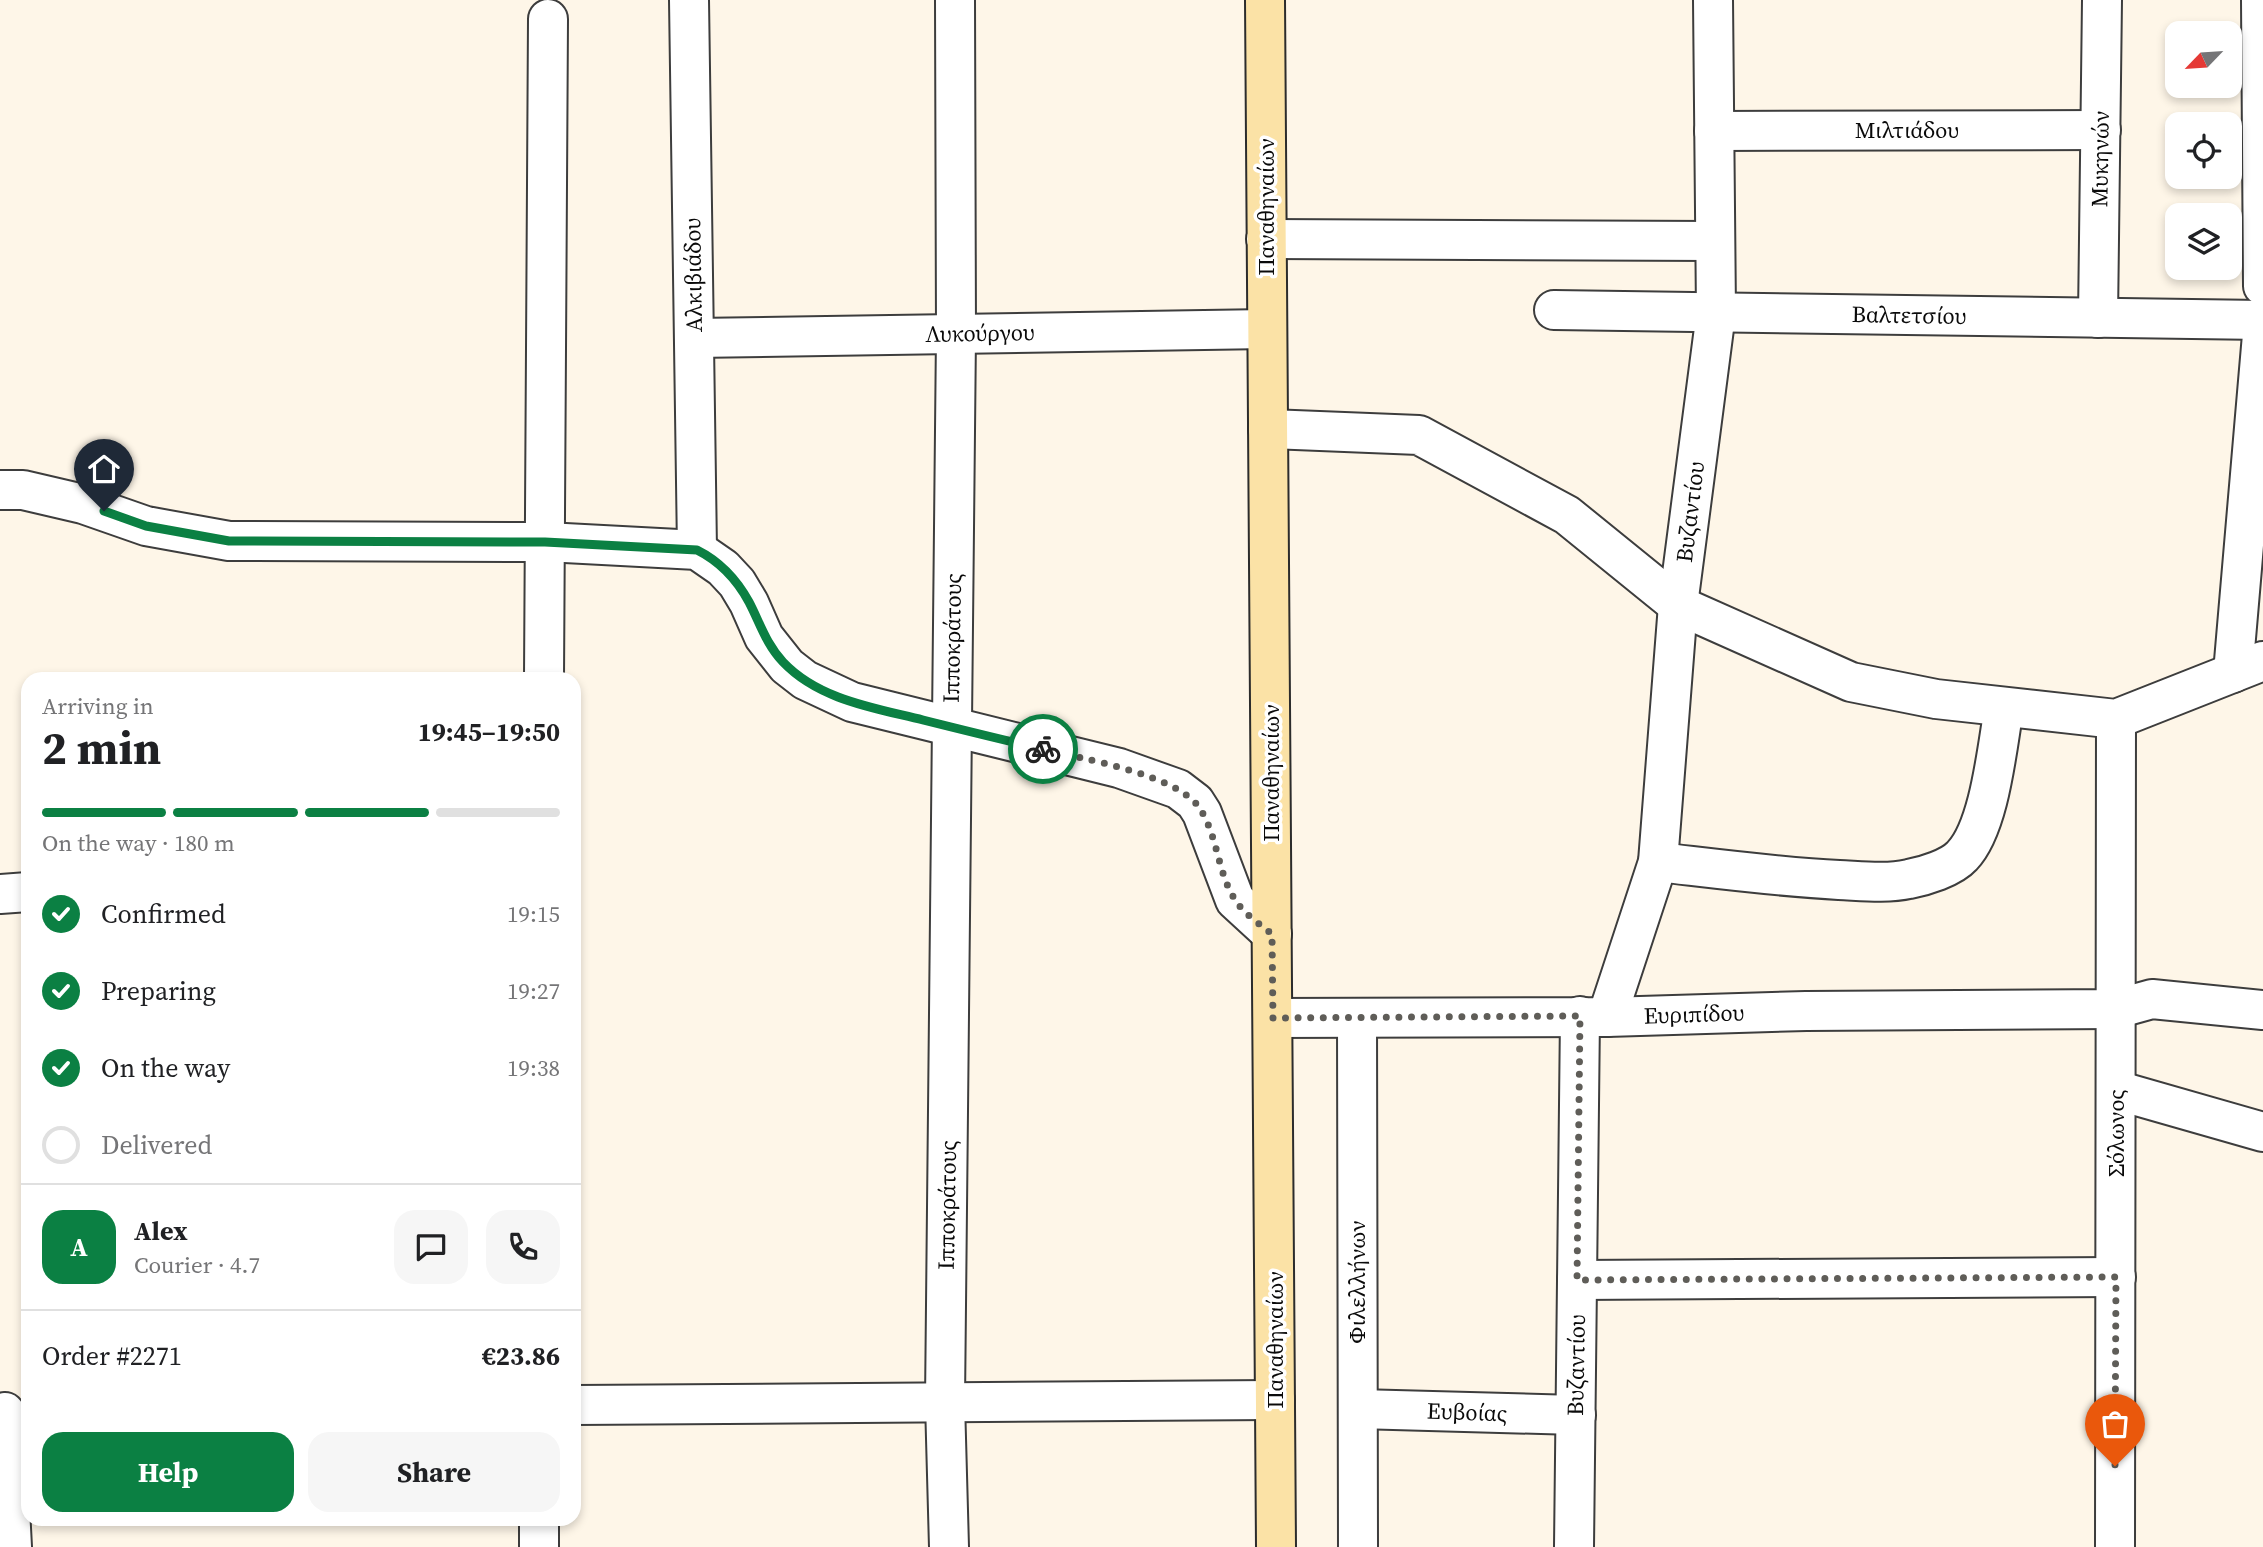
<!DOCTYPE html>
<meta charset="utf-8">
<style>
:root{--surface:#fff;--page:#f6f6f6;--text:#202124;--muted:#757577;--line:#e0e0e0;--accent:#0b8043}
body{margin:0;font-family:"Source Serif 4",serif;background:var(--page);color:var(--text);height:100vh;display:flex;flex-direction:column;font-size:26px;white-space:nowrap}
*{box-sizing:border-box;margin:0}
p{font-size:23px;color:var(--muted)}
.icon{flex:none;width:38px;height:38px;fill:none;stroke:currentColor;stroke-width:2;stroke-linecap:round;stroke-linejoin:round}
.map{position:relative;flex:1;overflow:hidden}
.panel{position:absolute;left:21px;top:672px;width:560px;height:854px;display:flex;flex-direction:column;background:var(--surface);border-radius:21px;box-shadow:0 4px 10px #0003}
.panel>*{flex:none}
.needle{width:46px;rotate:245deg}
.buttons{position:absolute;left:2165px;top:21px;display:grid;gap:14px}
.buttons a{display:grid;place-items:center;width:77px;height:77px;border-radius:14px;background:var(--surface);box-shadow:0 4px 10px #0003;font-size:35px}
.pin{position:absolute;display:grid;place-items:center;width:60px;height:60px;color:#fff;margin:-72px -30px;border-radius:50% 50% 50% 0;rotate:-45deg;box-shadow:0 0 7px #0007}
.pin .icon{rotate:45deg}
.courier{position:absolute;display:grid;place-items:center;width:70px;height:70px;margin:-35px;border:5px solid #0b8043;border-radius:50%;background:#fff;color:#222;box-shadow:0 2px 9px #0007}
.head em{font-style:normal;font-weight:700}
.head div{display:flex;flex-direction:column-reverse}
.head{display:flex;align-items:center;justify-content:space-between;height:119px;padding:0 21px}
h1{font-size:46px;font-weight:700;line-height:52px}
.bar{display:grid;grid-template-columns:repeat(4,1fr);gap:10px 7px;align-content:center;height:84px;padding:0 21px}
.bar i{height:9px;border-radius:5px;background:var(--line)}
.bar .current{background:var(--accent)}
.bar p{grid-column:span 4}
.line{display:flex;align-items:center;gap:18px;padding:0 21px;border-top:2px solid var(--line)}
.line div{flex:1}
.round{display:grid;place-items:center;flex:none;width:74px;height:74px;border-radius:21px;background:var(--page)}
ol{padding:0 21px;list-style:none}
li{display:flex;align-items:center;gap:21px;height:77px}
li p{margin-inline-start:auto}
li .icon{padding:7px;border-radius:50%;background:var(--accent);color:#fff;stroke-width:4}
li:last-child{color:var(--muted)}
li i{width:38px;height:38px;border:4px solid var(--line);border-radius:50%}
.action{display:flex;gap:14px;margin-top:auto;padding:14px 21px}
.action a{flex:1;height:80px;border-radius:21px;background:var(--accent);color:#fff;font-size:28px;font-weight:700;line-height:80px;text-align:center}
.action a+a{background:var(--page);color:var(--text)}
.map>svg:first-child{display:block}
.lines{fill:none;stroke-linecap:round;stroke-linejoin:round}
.street-casing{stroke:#3d3d3d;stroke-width:42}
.secondary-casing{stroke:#2c2c2c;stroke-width:42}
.street{stroke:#fff;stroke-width:38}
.secondary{stroke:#fbe2a6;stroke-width:38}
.done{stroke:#5f5d58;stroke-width:7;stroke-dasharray:0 12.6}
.route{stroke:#0b8043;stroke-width:9}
.labels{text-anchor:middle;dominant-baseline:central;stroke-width:7;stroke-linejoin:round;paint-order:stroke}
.street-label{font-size:23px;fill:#0a0a0a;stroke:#fff}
</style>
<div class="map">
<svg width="2263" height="1547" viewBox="0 0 2263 1547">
<rect width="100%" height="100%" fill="#fef6e8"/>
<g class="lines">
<defs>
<g id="street">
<path d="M689 0 697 550"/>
<path d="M2261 0 2263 286"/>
<path d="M1714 131 2101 130"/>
<path d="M1266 239 1715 241"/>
<path d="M1554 310 2263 320"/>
<path d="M2098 318 2102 0"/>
<path d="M694 338 1267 329"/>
<path d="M1268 429 1419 435 1567 515 1678 605 1851 682 1936 699 2116 719 2263 661"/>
<path d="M0 490H23L83 504 146 526 229 541 546 542 697 550 723 568 737 583 749 603 764 637 787 666 805 680 852 702 1119 768 1178 789 1195 802 1202 813 1235 900 1272 934"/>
<path d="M2233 673 2263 323"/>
<path d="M544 679 548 19"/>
<path d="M1658 862C1719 869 1779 877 1839 880 1862 881 1886 884 1909 879 1925 876 1951 868 1962 856 1990 827 1997 747 2004 708"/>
<path d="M0 894 28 892"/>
<path d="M1607 1017 1658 862 1678 605 1716 313 1713 0"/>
<path d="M1273 1018 1607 1017 1806 1011 2116 1009 2152 999 2263 1010"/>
<path d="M1357 1018 1358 1547"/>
<path d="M2116 1090 2263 1132"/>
<path d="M1577 1280 2116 1277"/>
<path d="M574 1405 1275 1400"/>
<path d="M1358 1409 1576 1415"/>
<path d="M5 1412 12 1547"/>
<path d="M539 1519V1547"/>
<path d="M949 1547 945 1402 956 334 955 0"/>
<path d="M1574 1547 1580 1016"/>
<path d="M2115 1547 2116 719"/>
</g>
<path id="secondary" d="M1265 0 1276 1547"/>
</defs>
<use href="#street" class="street-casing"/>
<use href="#secondary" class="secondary-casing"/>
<use href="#street" class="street"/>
<use href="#secondary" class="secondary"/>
</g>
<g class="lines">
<path class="done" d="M1043 749C1082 759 1174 774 1198 806 1218 833 1217 874 1236 901 1244 914 1260 924 1272 934L1273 1018 1580 1016 1577 1280 2116 1277 2115 1466"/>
<path class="route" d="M104 511 146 526 229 541 545 542 697 550C719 561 737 580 749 602 760 623 766 644 783 662 819 700 875 708 923 720 963 730 1003 740 1043 749"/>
</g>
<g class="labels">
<g class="street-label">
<text x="1907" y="130">Μιλτιάδου</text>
<text transform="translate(2100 159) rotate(-89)">Μυκηνών</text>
<text transform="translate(1266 207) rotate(-90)">Παναθηναίων</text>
<text transform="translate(693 275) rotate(-91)">Αλκιβιάδου</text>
<text transform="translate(1909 315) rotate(1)">Βαλτετσίου</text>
<text transform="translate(980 333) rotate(-1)">Λυκούργου</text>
<text transform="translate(1690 512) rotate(-83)">Βυζαντίου</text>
<text transform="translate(952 638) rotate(-89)">Ιπποκράτους</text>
<text transform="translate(1271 773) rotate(-90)">Παναθηναίων</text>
<text transform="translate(1694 1014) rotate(-2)">Ευριπίδου</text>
<text transform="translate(2116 1133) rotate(-90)">Σόλωνος</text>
<text transform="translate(947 1205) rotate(-89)">Ιπποκράτους</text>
<text transform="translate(1357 1282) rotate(-90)">Φιλελλήνων</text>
<text transform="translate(1275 1340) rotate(-90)">Παναθηναίων</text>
<text transform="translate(1576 1365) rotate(-89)">Βυζαντίου</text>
<text transform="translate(1467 1412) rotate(2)">Ευβοίας</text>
</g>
</g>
</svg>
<div class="buttons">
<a><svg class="needle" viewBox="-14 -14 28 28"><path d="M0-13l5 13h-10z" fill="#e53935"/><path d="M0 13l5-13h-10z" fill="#757577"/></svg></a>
<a><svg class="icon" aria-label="locate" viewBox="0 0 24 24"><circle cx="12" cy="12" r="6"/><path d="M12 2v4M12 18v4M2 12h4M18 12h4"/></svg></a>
<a><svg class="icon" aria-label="layers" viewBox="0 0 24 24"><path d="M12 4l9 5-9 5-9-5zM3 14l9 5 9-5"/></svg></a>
</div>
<div class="pin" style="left:2115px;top:1466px;background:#ea580c"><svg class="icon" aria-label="bag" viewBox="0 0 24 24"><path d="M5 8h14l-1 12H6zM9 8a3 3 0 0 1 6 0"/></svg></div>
<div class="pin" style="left:104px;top:511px;background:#1f2937"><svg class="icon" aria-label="home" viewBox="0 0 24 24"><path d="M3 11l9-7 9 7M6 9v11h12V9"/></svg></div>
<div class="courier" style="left:1043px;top:749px"><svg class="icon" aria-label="bike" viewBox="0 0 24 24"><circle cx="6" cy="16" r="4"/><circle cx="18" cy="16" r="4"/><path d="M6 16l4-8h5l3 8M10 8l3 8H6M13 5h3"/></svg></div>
<section class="panel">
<div class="head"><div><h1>2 min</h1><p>Arriving in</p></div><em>19:45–19:50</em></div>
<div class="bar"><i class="current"></i><i class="current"></i><i class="current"></i><i></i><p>On the way · 180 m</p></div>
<ol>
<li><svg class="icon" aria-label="check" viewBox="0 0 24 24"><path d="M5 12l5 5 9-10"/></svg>Confirmed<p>19:15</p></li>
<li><svg class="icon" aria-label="check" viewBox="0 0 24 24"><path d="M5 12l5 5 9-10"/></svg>Preparing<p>19:27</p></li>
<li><svg class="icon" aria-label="check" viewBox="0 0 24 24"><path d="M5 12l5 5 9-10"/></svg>On the way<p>19:38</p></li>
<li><i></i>Delivered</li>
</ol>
<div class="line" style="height:126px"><b class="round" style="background:var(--accent);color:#fff">A</b><div><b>Alex</b><p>Courier · 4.7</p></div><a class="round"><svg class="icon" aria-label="chat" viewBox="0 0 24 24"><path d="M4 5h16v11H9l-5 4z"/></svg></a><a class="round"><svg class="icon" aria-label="phone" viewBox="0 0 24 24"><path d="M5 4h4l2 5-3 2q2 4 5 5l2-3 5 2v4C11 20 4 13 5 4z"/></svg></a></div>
<div class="line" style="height:91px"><div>Order #2271</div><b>€23.86</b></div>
<div class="action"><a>Help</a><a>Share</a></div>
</section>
</div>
